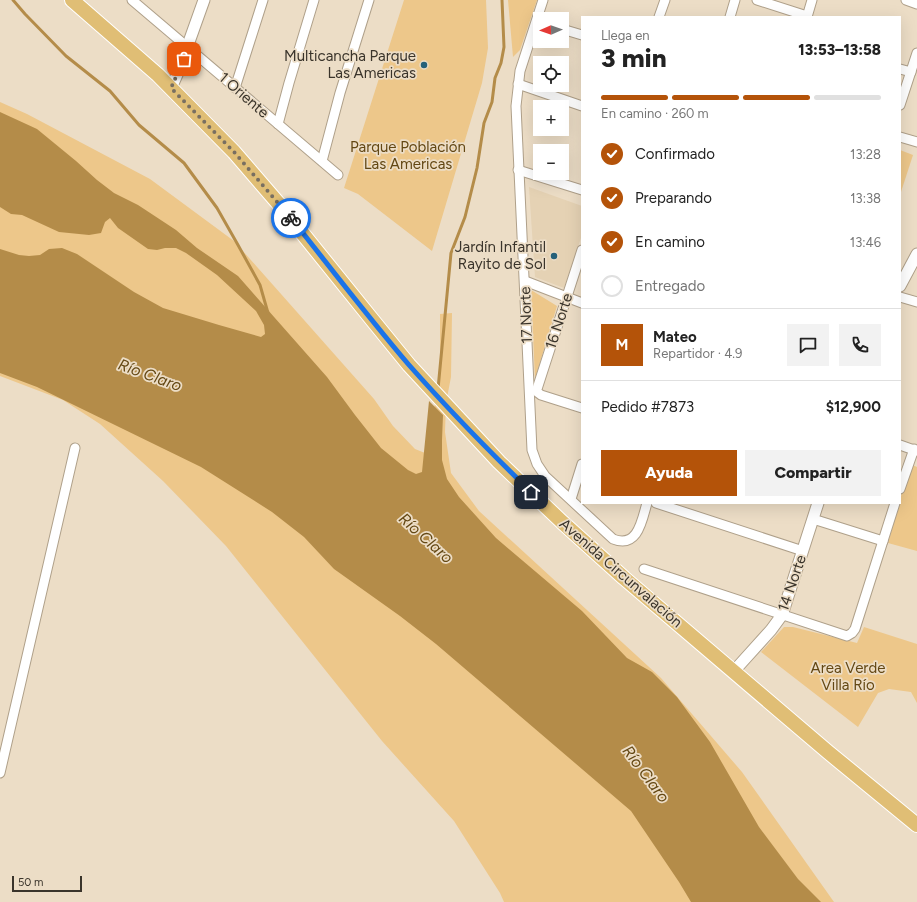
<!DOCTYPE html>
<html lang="es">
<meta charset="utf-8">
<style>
:root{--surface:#fff;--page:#f2f2f2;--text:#222;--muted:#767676;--line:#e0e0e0;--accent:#b45309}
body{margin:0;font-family:Figtree,sans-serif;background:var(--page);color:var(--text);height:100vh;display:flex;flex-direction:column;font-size:15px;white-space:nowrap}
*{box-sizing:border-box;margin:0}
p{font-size:13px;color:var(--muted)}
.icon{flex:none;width:22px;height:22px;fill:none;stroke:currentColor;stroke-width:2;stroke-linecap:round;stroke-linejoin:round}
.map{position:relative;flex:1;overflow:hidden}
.sheet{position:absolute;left:581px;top:16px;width:320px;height:488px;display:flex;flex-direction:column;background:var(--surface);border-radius:0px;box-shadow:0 4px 16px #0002}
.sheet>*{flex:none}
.needle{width:26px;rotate:268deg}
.controls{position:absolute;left:533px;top:12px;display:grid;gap:8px}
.controls a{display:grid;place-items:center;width:36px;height:36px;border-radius:0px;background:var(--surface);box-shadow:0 4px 16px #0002;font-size:20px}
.scale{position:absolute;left:12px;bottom:10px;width:70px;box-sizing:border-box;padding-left:4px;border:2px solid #3a342b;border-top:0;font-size:11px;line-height:14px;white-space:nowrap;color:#3a342b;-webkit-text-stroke:3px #ecddc6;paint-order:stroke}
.pin{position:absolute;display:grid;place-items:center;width:34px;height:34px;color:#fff;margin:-17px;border-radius:8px;box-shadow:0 2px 6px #0006}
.courier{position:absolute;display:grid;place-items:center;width:40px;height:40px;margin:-20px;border:3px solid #1a73e8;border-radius:50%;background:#fff;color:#222;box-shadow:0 1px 5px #0007}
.overview em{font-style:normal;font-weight:800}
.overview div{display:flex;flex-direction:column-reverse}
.overview{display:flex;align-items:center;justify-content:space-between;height:68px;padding:0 20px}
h1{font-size:26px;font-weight:800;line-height:30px}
.bar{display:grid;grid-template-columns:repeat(4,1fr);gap:6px 4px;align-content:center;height:48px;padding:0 20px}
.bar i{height:5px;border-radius:3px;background:var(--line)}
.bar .active{background:var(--accent)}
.bar p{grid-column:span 4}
.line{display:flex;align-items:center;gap:10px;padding:0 20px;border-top:1px solid var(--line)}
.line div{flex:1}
.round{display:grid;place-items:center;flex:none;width:42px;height:42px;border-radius:0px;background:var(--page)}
ol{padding:0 20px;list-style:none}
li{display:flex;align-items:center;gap:12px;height:44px}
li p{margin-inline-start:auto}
li .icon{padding:4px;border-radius:50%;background:var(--accent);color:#fff;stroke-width:4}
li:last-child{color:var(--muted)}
li i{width:22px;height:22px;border:2px solid var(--line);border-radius:50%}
.primary-button{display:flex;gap:8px;margin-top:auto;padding:8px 20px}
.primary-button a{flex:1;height:46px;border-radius:0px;background:var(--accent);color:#fff;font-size:16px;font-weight:800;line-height:46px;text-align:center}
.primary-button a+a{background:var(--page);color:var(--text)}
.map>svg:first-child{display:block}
.built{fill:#e5d2b4}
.green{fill:#edc78a}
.water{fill:#b48c49}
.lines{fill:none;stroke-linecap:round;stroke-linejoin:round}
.stream{stroke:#b48c49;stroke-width:3}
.minor-casing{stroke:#afa08a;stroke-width:11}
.tertiary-casing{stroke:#afa08a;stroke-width:13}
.primary-casing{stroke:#fff;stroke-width:16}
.minor{stroke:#fff;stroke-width:9}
.tertiary{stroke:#fff;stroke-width:11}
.primary{stroke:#e0be75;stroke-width:14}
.done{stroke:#786f61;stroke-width:4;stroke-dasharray:0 7.2}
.route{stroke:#1a73e8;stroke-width:5}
.poi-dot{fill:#26617a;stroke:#ecddc6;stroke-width:1.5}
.labels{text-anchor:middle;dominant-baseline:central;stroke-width:3.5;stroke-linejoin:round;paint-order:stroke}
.poi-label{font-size:15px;fill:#3a342b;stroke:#ecddc6;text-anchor:end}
.street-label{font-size:15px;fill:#3a342b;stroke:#ecddc6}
.park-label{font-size:15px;fill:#634713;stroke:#ecddc6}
.water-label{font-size:16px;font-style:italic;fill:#644814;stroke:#ecddc6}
</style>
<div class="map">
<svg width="917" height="902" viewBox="0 0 917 902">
<rect width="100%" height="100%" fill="#ecddc6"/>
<path class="built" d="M529 187 582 206V235L564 288 535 277Z"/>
<g class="green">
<path d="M404 0H486L488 48 482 83 432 251 358 194 344 188Z"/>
<path d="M508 0H537L520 50 513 57Z"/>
<path d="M0 102 27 114 150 179 234 241 374 399 393 426 415 449 425 453 433 416 440 373V314L452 313 451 377 446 403 445 432 451 473 479 511 661 678 742 772 834 902H504L500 893 454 821 382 741 226 546 163 481 100 424 63 400 0 376Z"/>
<path d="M900 150 913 155 900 195Z"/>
<path d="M531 290 557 306 535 379Z"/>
<path d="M910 464 917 467V551L888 543Z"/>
<path d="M784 627H793L857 643 864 627 917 644V703L911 692 889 689 878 693 858 727 761 652Z"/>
</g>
<path class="water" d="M0 112 37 129 76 161 97 180 114 193 138 205 176 230 197 248 238 276 327 377 355 415 381 448 408 470 416 474 422 472 429 401 443 415 442 440V460L447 479 459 497 496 538 582 611 627 658 652 672 677 697 710 742 759 827 798 879 821 902H691L679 882 631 811 436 644 400 616 334 569 304 537 272 512 201 467 37 387 0 373V249L19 255 29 256 40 255 49 249 62 248 77 254 134 292 163 308 219 325 261 337 265 334 264 325 256 311 217 275 186 253 176 248H165L157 250 148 249 118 228 110 218 105 222 101 233 89 235 59 232 22 215 11 214 0 207Z"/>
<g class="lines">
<g class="stream">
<path d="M13 0 25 14 66 56 110 91 139 125 184 163 217 208 238 245 260 285 268 313"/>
<path d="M438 389 451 253 465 217 477 168 484 123 492 102 495 78 501 63 504 47 502 0"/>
</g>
<defs>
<g id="minor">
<path d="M132 0 338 175"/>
<path d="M543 0 520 71 516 106 532 450 537 464 545 476 613 539C638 549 642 520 647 503"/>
<path d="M757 0 807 16"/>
<path d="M906 0 917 4"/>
<path d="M659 17 665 0"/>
<path d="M730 17 735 0"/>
<path d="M807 17 812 0"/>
<path d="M562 29 582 35"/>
<path d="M900 69 911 72"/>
<path d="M518 84 582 106"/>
<path d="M235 88 263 0"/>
<path d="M900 105 917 53"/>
<path d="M278 124 289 83 314 0"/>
<path d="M900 137 917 142"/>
<path d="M322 161 340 93 369 0"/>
<path d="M518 170 582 190"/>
<path d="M582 250 537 389V392L541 395 582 408"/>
<path d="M525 281 582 303"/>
<path d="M900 297 917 302"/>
<path d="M900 445 917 451"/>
<path d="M900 489 914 449"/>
<path d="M571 499 582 464"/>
<path d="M656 503 803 551"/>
<path d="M813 519 883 541"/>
<path d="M644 569 847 636 852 633 855 629 895 503"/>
<path d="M0 773 75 448"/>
</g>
<g id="tertiary">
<path d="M171 88 179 70 204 0"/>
<path d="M900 286 917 254"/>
<path d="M734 671 771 630 782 615 818 503"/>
</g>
<path id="primary" d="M72 0 158 75 234 152 278 203 374 322 409 365 499 462 562 522 624 578 828 752 917 825"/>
</defs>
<use href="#minor" class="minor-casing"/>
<use href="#tertiary" class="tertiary-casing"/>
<use href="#primary" class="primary-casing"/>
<use href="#minor" class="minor"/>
<use href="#tertiary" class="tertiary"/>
<use href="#primary" class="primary"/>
</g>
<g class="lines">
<path class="done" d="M184 59 171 88 234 152 291 218"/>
<path class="route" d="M291 218C330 267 368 317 409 365 448 409 489 451 531 492"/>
</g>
<g class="poi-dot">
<circle cx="424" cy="65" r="4"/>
<circle cx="554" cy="256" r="4"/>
</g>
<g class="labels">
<g class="poi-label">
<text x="416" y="56">Multicancha Parque<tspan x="416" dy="17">Las Americas</tspan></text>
<text x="546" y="247">Jardín Infantil<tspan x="546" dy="17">Rayito de Sol</tspan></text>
</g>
<g class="street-label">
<text transform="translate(244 95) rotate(41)">1 Oriente</text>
<text transform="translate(526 315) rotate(-92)">17 Norte</text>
<text transform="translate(559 321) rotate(-72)">16 Norte</text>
<text transform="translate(621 573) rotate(41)">Avenida Circunvalación</text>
<text transform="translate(792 583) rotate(-71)">14 Norte</text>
</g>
<g class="park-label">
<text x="408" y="147">Parque Población<tspan x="408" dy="17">Las Americas</tspan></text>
<text x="848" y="668">Area Verde<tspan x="848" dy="17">Villa Río</tspan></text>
</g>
<g class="water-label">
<text transform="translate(150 375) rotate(20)">Río Claro</text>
<text transform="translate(426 538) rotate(42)">Río Claro</text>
<text transform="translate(646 774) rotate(53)">Río Claro</text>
</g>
</g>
</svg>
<div class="controls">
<a><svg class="needle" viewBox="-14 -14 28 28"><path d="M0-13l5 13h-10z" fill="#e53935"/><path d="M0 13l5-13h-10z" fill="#767676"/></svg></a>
<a><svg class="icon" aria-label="locate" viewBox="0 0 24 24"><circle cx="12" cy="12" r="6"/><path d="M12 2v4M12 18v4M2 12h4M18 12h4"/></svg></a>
<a>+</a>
<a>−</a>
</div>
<div class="scale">50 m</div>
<div class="pin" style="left:184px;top:59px;background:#ea580c"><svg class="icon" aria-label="bag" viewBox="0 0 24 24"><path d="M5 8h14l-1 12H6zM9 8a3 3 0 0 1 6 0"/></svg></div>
<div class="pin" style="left:531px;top:492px;background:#1f2937"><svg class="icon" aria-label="home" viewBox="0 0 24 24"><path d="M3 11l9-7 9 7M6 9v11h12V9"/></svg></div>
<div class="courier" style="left:291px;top:218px"><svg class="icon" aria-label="bike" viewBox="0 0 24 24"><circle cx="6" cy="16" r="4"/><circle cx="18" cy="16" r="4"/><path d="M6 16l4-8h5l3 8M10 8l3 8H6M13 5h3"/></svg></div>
<section class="sheet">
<div class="overview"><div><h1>3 min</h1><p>Llega en</p></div><em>13:53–13:58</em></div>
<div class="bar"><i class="active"></i><i class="active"></i><i class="active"></i><i></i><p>En camino · 260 m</p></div>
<ol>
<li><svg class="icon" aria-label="check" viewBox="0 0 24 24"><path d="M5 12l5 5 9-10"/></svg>Confirmado<p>13:28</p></li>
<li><svg class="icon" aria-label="check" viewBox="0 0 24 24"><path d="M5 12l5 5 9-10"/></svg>Preparando<p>13:38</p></li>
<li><svg class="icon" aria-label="check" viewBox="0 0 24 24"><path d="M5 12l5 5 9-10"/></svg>En camino<p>13:46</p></li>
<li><i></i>Entregado</li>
</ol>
<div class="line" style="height:72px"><b class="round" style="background:var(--accent);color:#fff">M</b><div><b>Mateo</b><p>Repartidor · 4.9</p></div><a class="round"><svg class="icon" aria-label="chat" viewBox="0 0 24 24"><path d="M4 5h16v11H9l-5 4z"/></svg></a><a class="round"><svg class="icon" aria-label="phone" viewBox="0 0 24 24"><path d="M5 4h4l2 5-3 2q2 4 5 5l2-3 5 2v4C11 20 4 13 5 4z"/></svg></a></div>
<div class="line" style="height:52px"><div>Pedido #7873</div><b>$12,900</b></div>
<div class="primary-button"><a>Ayuda</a><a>Compartir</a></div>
</section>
</div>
